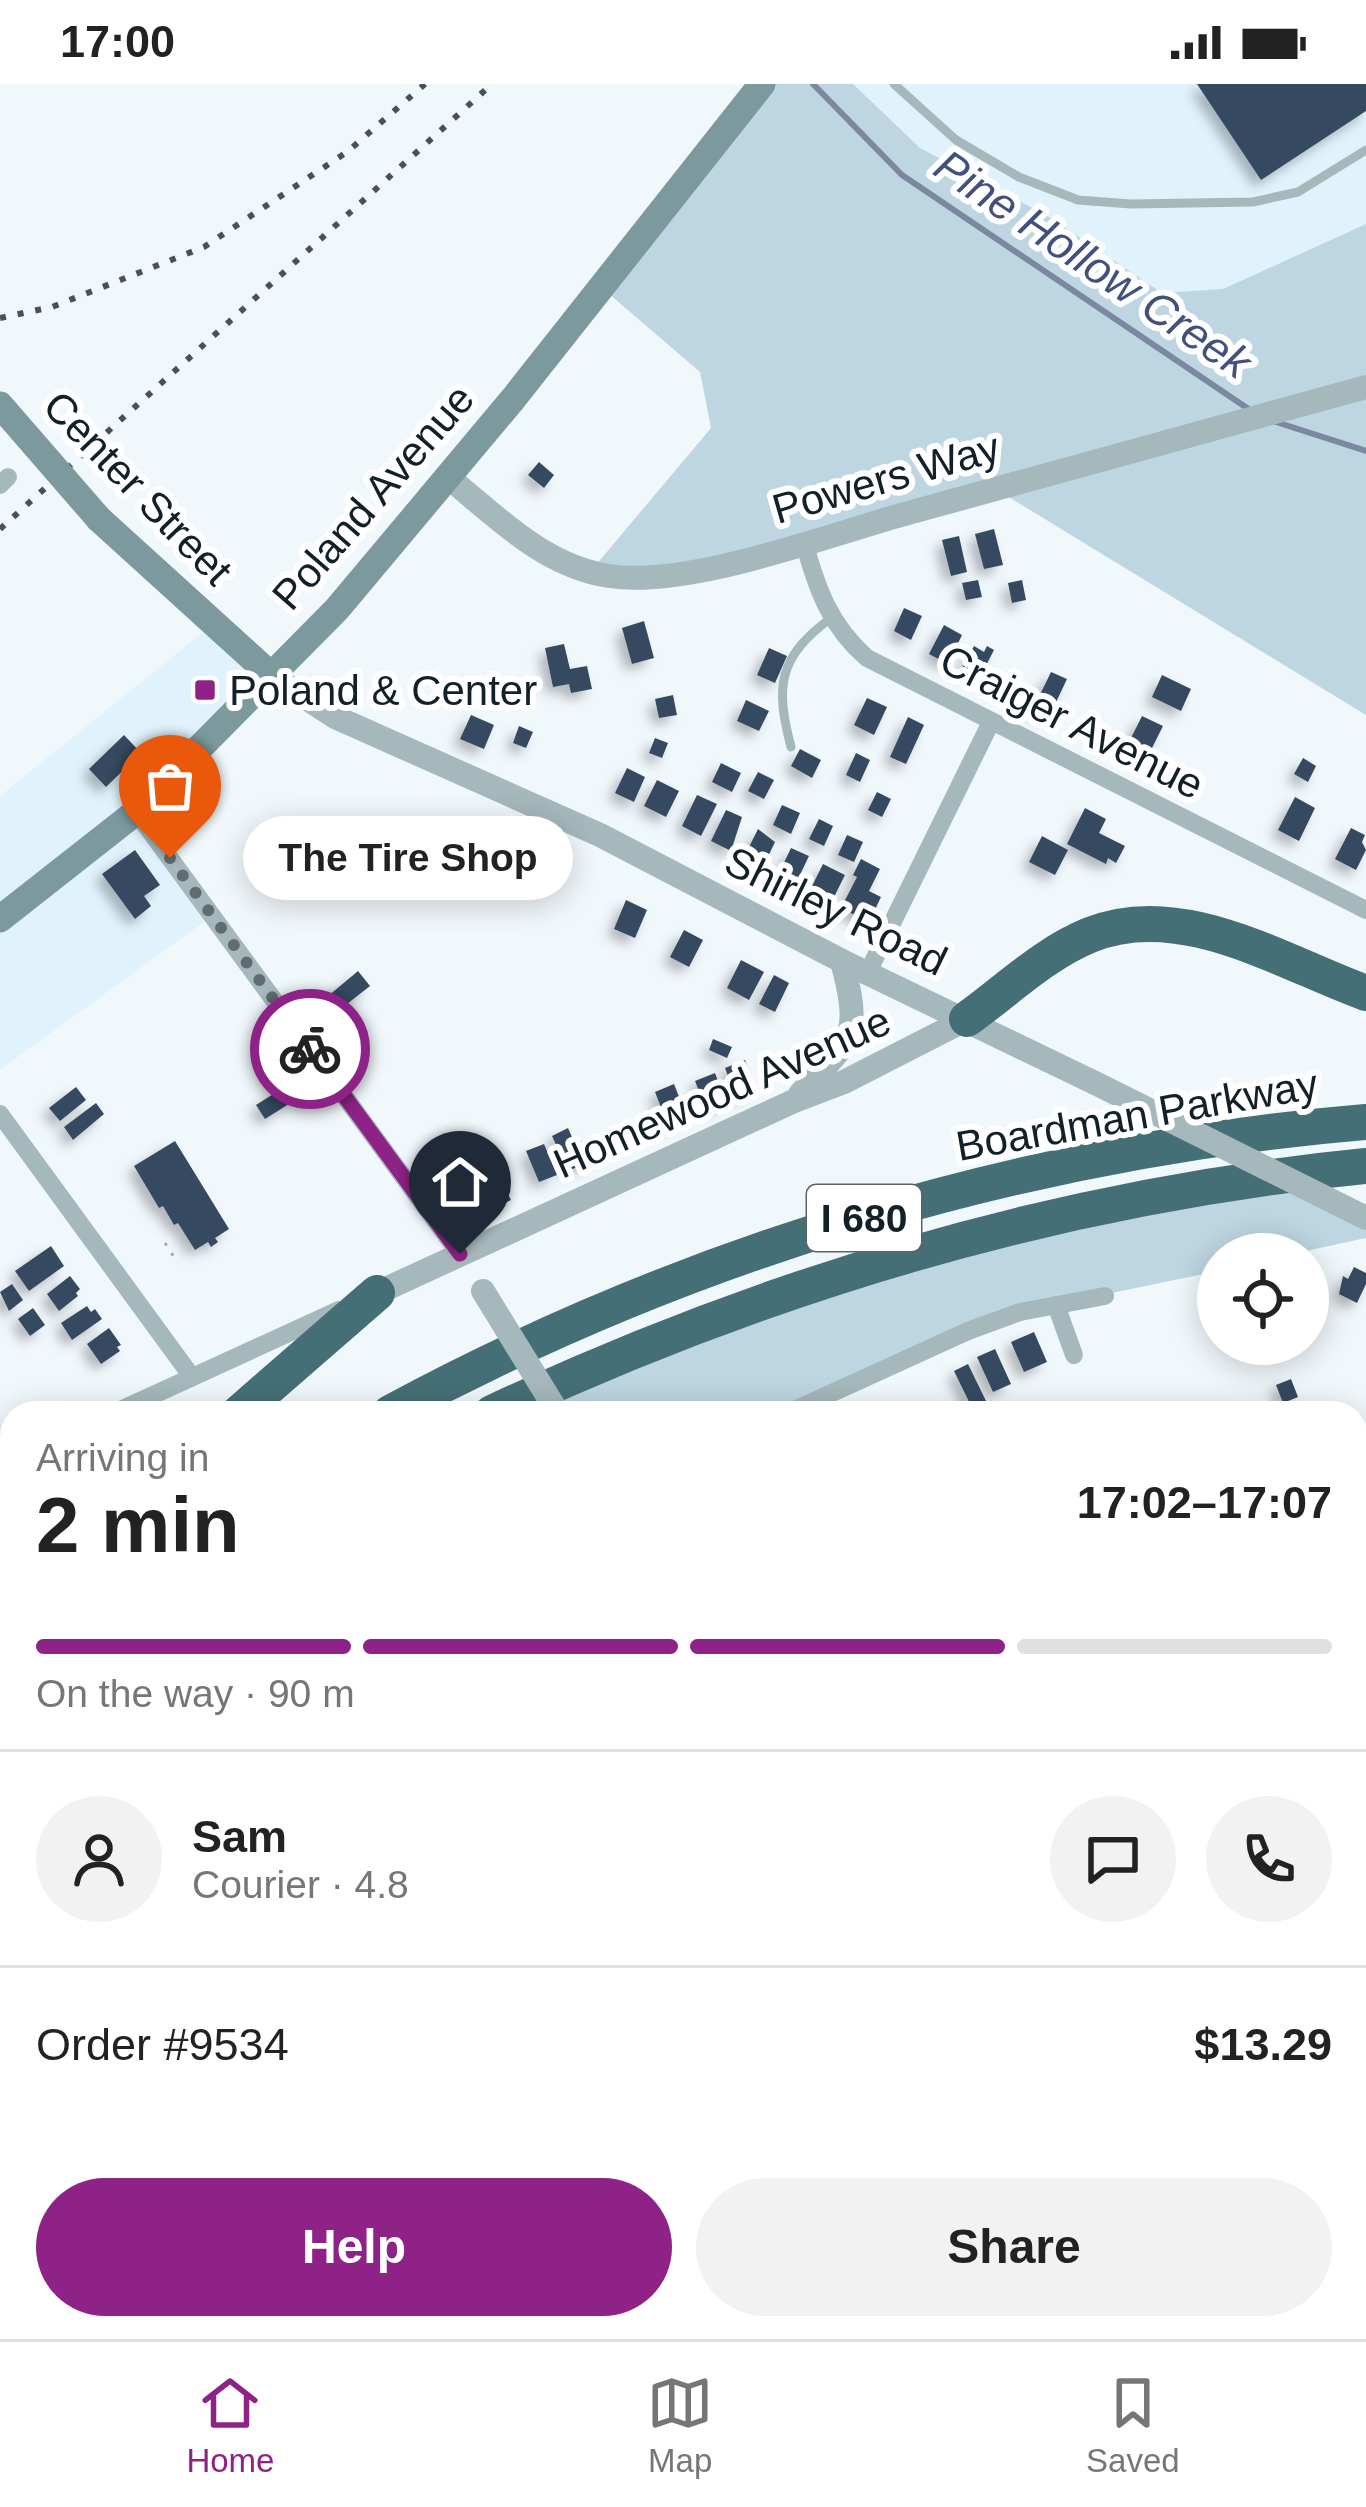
<!DOCTYPE html>
<meta charset="utf-8">
<style>
:root{--surface:#fff;--page:#f2f2f2;--text:#222;--muted:#767676;--line:#e0e0e0;--accent:#8e2286}
body{margin:0;font-family:Arial,sans-serif;background:var(--page);color:var(--text);height:100vh;display:flex;flex-direction:column;font-size:45px;white-space:nowrap}
*{box-sizing:border-box;margin:0}
p{font-size:39px;color:var(--muted)}
.icon{flex:none;width:66px;height:66px;fill:none;stroke:currentColor;stroke-width:2;stroke-linecap:round;stroke-linejoin:round}
.map{position:relative;flex:1;overflow:hidden}
.sheet{position:absolute;left:0px;top:1317px;width:1368px;height:939px;display:flex;flex-direction:column;background:var(--surface);border-radius:36px 36px 0 0;box-shadow:0 6px 30px #0003}
.sheet>*{flex:none}
.controls{position:absolute;left:1197px;top:1149px;display:grid;gap:24px}
.controls a{display:grid;place-items:center;width:132px;height:132px;border-radius:50%;background:var(--surface);box-shadow:0 6px 30px #0003;font-size:60px}
.pin{position:absolute;display:grid;place-items:center;width:102px;height:102px;color:#fff;margin:-123px -51px;border-radius:50% 50% 50% 0;rotate:-45deg;box-shadow:0 0 12px #0007}
.pin .icon{rotate:45deg}
.courier{position:absolute;display:grid;place-items:center;width:120px;height:120px;margin:-60px;border:9px solid #8e2286;border-radius:50%;background:#fff;color:#222;box-shadow:0 3px 15px #0007}
.bubble{position:absolute;height:84px;border-radius:42px;background:var(--surface);box-shadow:0 6px 30px #0003;font-size:39px;font-weight:800;line-height:84px;text-align:center}
.headline em{font-style:normal;font-weight:800}
.headline div{display:flex;flex-direction:column-reverse}
.headline{display:flex;align-items:center;justify-content:space-between;height:204px;padding:0 36px}
h1{font-size:78px;font-weight:800;line-height:90px}
.bar{display:grid;grid-template-columns:repeat(4,1fr);gap:18px 12px;align-content:center;height:144px;padding:0 36px}
.bar i{height:15px;border-radius:9px;background:var(--line)}
.bar .current{background:var(--accent)}
.bar p{grid-column:span 4}
.line{display:flex;align-items:center;gap:30px;padding:0 36px;border-top:3px solid var(--line)}
.line div{flex:1}
.round{display:grid;place-items:center;flex:none;width:126px;height:126px;border-radius:63px;background:var(--page)}
.button{display:flex;gap:24px;margin-top:auto;padding:24px 36px}
.button a{flex:1;height:138px;border-radius:72px;background:var(--accent);color:#fff;font-size:48px;font-weight:800;line-height:138px;text-align:center}
.button a+a{background:var(--page);color:var(--text)}
.status{display:flex;justify-content:space-between;align-items:center;height:84px;padding:0 60px;background:var(--surface);direction:ltr}
.status svg{height:33px;fill:currentColor}
.dock{display:flex;justify-content:space-around;align-items:center;height:168px;border-top:3px solid var(--line);background:var(--surface);font-size:33px;color:var(--muted)}
.dock a{display:grid;justify-items:center;gap:6px}
.dock .current{color:var(--accent)}
.map>svg:first-child{display:block}
.built{fill:#e0f2fb}
.green{fill:#bed6e2}
.lines{fill:none;stroke-linecap:round;stroke-linejoin:round}
.stream{stroke:#7b889f;stroke-width:6}
.building{fill:#344a61;filter:url(#shadow)}
.path{stroke:#a0aaaf;stroke-width:3;stroke-dasharray:3 9;stroke-linecap:butt}
.service{stroke:#a5b8bb;stroke-width:9}
.minor{stroke:#a5b8bb;stroke-width:18}
.tertiary{stroke:#a5b8bb;stroke-width:24}
.secondary{stroke:#7c999e;stroke-width:27}
.motorway{stroke:#456f76;stroke-width:36}
.rail{stroke:#465259;stroke-width:6;stroke-dasharray:6 12;stroke-linecap:butt}
.tertiary-bridge{stroke:#a5b8bb;stroke-width:24}
.secondary-bridge{stroke:#7c999e;stroke-width:27}
.done{stroke:#606c72;stroke-width:12;stroke-dasharray:0 21.6}
.route{stroke:#8e2286;stroke-width:15}
.poi-dot{fill:#8e2286;stroke:#fff;stroke-width:4.5}
.labels{text-anchor:middle;dominant-baseline:central;stroke-width:12;stroke-linejoin:round;paint-order:stroke}
.shield{fill:#fff;stroke:#596368;stroke-width:3}
.shield-label{font-size:39px;font-weight:bold;fill:#122027}
.street-label{font-size:42px;fill:#122027;stroke:#fff}
.poi-label{font-size:42px;fill:#122027;stroke:#fff;text-anchor:start}
.water-label{font-size:45px;font-style:italic;fill:#42507d;stroke:#fff}
</style>
<div class="status"><b>17:00</b><svg viewBox="0 0 49 12"><path d="M0 12V9h3v3zM5 12V6h3v6zM10 12V3h3v9zM15 12V0h3v12zM26 1h20v11H26zM47 4h2v5h-2z"/></svg></div>
<div class="map">
<svg width="1366" height="2255" viewBox="0 0 1366 2255">
<defs>
<filter id="shadow"><feDropShadow dx="-7" dy="7" stdDeviation="6" flood-color="#0004"/></filter>
</defs>
<rect width="100%" height="100%" fill="#f1f8fc"/>
<g class="built">
<path d="M813 0H1366V303L1259 332Z"/>
<path d="M213 540 272 592 136 728 212 832 0 986V712Z"/>
</g>
<g class="green">
<path d="M762 0H853L920 64 1051 134 1162 209 1223 205 1366 140V631L994 404 690 489 590 488 711 344 700 288 601 203Z"/>
<path d="M1277 1092 1366 1135V1154L1292 1170H1218V1187L1020 1228 788 1329H493L722 1230Z"/>
<path d="M12 1633V1871L0 1877V1643Z"/>
<path d="M1366 1697V1823L1356 1827V1701Z"/>
<path d="M0 2159 12 2184V2244H41L46 2255H0Z"/>
</g>
<g class="lines">
<g class="stream">
<path d="M813 0 902 91 1250 326"/>
<path d="M1273 337 1366 367"/>
</g>
</g>
<g class="building">
<path d="M1197 0H1366V27L1261 96Z"/>
<path d="M539 378 554 391 544 404 528 391Z"/>
<path d="M994 445 1003 481 984 485 975 450Z"/>
<path d="M959 452 967 488 951 492 942 456Z"/>
<path d="M978 496 982 513 966 516 962 499Z"/>
<path d="M1022 496 1026 516 1012 519 1008 499Z"/>
<path d="M904 524 922 532 911 556 894 547Z"/>
<path d="M644 537 654 574 632 580 622 544Z"/>
<path d="M944 541 962 551 948 580 929 570Z"/>
<path d="M564 560 570 585 587 582 592 605 571 609 569 600 553 603 545 564Z"/>
<path d="M974 562 984 568 987 562 994 566 980 593 962 584Z"/>
<path d="M769 564 787 572 775 599 757 591Z"/>
<path d="M1051 588 1067 595 1050 631 1034 623Z"/>
<path d="M1162 591 1191 605 1181 627 1152 613Z"/>
<path d="M673 611 677 631 659 634 655 615Z"/>
<path d="M867 614 887 623 874 651 854 641Z"/>
<path d="M746 616 769 627 759 647 737 637Z"/>
<path d="M471 631 494 641 484 665 460 655Z"/>
<path d="M1142 632 1163 642 1147 674 1126 664Z"/>
<path d="M908 633 924 641 906 680 890 673Z"/>
<path d="M519 642 533 648 526 664 513 659Z"/>
<path d="M124 651 141 669 106 703 89 685Z"/>
<path d="M655 654 668 659 662 674 649 669Z"/>
<path d="M800 665 821 676 812 694 791 682Z"/>
<path d="M856 669 870 676 860 698 846 691Z"/>
<path d="M1303 674 1316 682 1308 698 1294 690Z"/>
<path d="M721 679 741 689 732 708 712 698Z"/>
<path d="M627 684 645 693 634 718 615 709Z"/>
<path d="M758 688 774 696 764 715 748 707Z"/>
<path d="M657 696 679 707 666 733 644 722Z"/>
<path d="M877 708 891 715 882 733 868 726Z"/>
<path d="M697 711 717 720 701 752 682 742Z"/>
<path d="M1295 713 1315 724 1299 757 1278 746Z"/>
<path d="M782 721 800 729 791 750 773 741Z"/>
<path d="M1085 724 1106 735 1099 749 1125 762 1116 779 1108 774 1106 780 1067 760Z"/>
<path d="M726 726 742 733 731 767 711 757Z"/>
<path d="M819 735 833 742 824 762 809 755Z"/>
<path d="M1351 744 1365 751 1362 758 1366 766 1356 786 1335 775Z"/>
<path d="M758 745 775 758 763 783 744 773Z"/>
<path d="M847 751 863 758 854 778 838 771Z"/>
<path d="M1042 752 1068 766 1055 791 1029 778Z"/>
<path d="M791 764 809 772 797 797 779 789Z"/>
<path d="M135 766 160 801 144 812 151 822 135 835 102 790Z"/>
<path d="M861 775 880 785 869 807 881 813 869 838 841 824 857 793 853 791Z"/>
<path d="M823 780 845 791 830 821 808 810Z"/>
<path d="M626 816 647 826 635 854 614 845Z"/>
<path d="M684 846 703 856 689 883 670 873Z"/>
<path d="M741 876 764 888 749 916 727 904Z"/>
<path d="M358 887 370 902 338 927 327 913Z"/>
<path d="M774 891 789 899 775 928 759 920Z"/>
<path d="M713 955 732 963 727 974 709 966Z"/>
<path d="M745 976 756 1005 736 1013 725 984Z"/>
<path d="M715 989 726 1018 706 1025 695 997Z"/>
<path d="M674 1000 687 1033 668 1041 655 1008Z"/>
<path d="M76 1003 86 1016 60 1037 49 1024Z"/>
<path d="M283 1004 292 1018 265 1035 256 1021Z"/>
<path d="M96 1019 104 1030 73 1056 64 1043Z"/>
<path d="M568 1044 575 1060 586 1055 595 1075 568 1087 552 1052Z"/>
<path d="M175 1057 229 1145 215 1154 218 1158 211 1163 208 1158 195 1166 178 1139 174 1141 163 1122 159 1124 134 1082Z"/>
<path d="M544 1060 557 1091 539 1098 526 1067Z"/>
<path d="M499 1092 511 1116 484 1129 473 1105Z"/>
<path d="M51 1162 64 1182 29 1207 15 1187Z"/>
<path d="M1354 1183 1366 1189V1200L1357 1219 1339 1210 1343 1192 1348 1195Z"/>
<path d="M70 1192 80 1205 76 1209 78 1212 59 1227 47 1210Z"/>
<path d="M12 1200 23 1216 9 1227 0 1208Z"/>
<path d="M87 1222 91 1228 95 1225 102 1235 72 1256 61 1239Z"/>
<path d="M33 1224 45 1241 30 1252 18 1235Z"/>
<path d="M109 1244 121 1261 117 1263 120 1267 101 1280 87 1260Z"/>
<path d="M1034 1248 1047 1278 1024 1288 1011 1258Z"/>
<path d="M995 1265 1011 1300 993 1308 977 1273Z"/>
<path d="M968 1280 988 1321 974 1328 954 1287Z"/>
<path d="M1291 1295 1298 1313 1283 1319 1276 1301Z"/>
<path d="M182 2244H214L208 2255H199Z"/>
<path d="M692 2244H705L709 2255H684L681 2249Z"/>
</g>
<g class="lines">
<path class="path" d="M165 1159 176 1176"/>
<g class="service">
<path d="M894 0 956 56 1019 93 1078 116 1131 120 1253 118 1298 108 1366 66"/>
<path d="M791 663C775 602 778 573 831 534"/>
</g>
<g class="minor">
<path d="M0 401 8 393"/>
<path d="M804 458C817 505 830 542 867 574L1366 826"/>
<path d="M136 728 460 1170"/>
<path d="M868 888 991 638"/>
<path d="M0 1030 192 1293"/>
<path d="M1056 1221 1074 1271"/>
<path d="M114 1329 339 1226"/>
<path d="M788 1329 968 1247 1020 1228 1105 1212"/>
<path d="M0 1401 12 1392"/>
<path d="M1356 1701 1366 1697"/>
<path d="M1356 2011 1366 2006"/>
<path d="M306 2244 321 2255"/>
<path d="M826 2255 850 2244"/>
</g>
<g class="tertiary">
<path d="M449 394C498 434 544 482 609 492 687 504 823 453 901 431 1056 387 1211 345 1366 303"/>
<path d="M272 592 335 633 600 751 842 877 1095 999"/>
<path d="M800 1010C852 953 862 954 842 877"/>
<path d="M377 1209 794 1017 844 998 967 935"/>
<path d="M1356 1388 1366 1383"/>
<path d="M0 2005 12 2000"/>
<path d="M993 2244 998 2255"/>
</g>
<g class="secondary">
<path d="M99 435 272 592"/>
<path d="M0 835 136 728 337 525 513 315 762 0"/>
</g>
<g class="motorway">
<path d="M967 935C1006 907 1045 869 1090 851 1181 814 1281 878 1366 909"/>
<path d="M239 1329 377 1209"/>
<path d="M390 1329C690 1167 1027 1066 1366 1038"/>
<path d="M492 1329C770 1199 1060 1112 1366 1082"/>
<path d="M0 1536 12 1524"/>
<path d="M0 1574 12 1565"/>
<path d="M0 1643 12 1633"/>
</g>
<g class="rail">
<path d="M0 234 52 223 204 163 347 68 425 0"/>
<path d="M0 445 492 0"/>
</g>
<g class="tertiary-bridge">
<path d="M1095 999 1366 1134"/>
<path d="M483 1207 558 1329"/>
</g>
<path class="secondary-bridge" d="M0 321 99 435"/>
</g>
<g class="lines">
<path class="done" d="M170 774 310 965"/>
<path class="route" d="M310 965 460 1170"/>
</g>
<rect class="poi-dot" x="193" y="594" width="24" height="24" rx="6"/>
<g class="labels">
<rect class="shield" x="807" y="1101" width="114" height="66" rx="9"/>
<g class="shield-label">
<text x="864" y="1134">I 680</text>
</g>
<g class="street-label">
<text transform="translate(886 394) rotate(-16)">Powers Way</text>
<text transform="translate(138 404) rotate(46)">Center Street</text>
<text transform="translate(373 413) rotate(-49)">Poland Avenue</text>
<text transform="translate(1072 638) rotate(27)">Craiger Avenue</text>
<text transform="translate(836 827) rotate(26)">Shirley Road</text>
<text transform="translate(722 1008) rotate(-24)">Homewood Avenue</text>
<text transform="translate(1137 1031) rotate(-10)">Boardman Parkway</text>
</g>
<g class="poi-label">
<text x="229" y="606">Poland &amp; Center</text>
</g>
<g class="water-label">
<text transform="translate(1093 180) rotate(34)">Pine Hollow Creek</text>
</g>
</g>
</svg>
<div class="controls">
<a><svg class="icon" aria-label="locate" viewBox="0 0 24 24"><circle cx="12" cy="12" r="6"/><path d="M12 2v4M12 18v4M2 12h4M18 12h4"/></svg></a>
</div>
<div class="pin" style="left:170px;top:774px;background:#ea580c"><svg class="icon" aria-label="bag" viewBox="0 0 24 24"><path d="M5 8h14l-1 12H6zM9 8a3 3 0 0 1 6 0"/></svg></div>
<div class="pin" style="left:460px;top:1170px;background:#1f2937"><svg class="icon" aria-label="home" viewBox="0 0 24 24"><path d="M3 11l9-7 9 7M6 9v11h12V9"/></svg></div>
<div class="courier" style="left:310px;top:965px"><svg class="icon" aria-label="bike" viewBox="0 0 24 24"><circle cx="6" cy="16" r="4"/><circle cx="18" cy="16" r="4"/><path d="M6 16l4-8h5l3 8M10 8l3 8H6M13 5h3"/></svg></div>
<div class="bubble" style="left:243px;top:732px;width:330px">The Tire Shop</div>
<section class="sheet">
<div class="headline"><div><h1>2 min</h1><p>Arriving in</p></div><em>17:02–17:07</em></div>
<div class="bar"><i class="current"></i><i class="current"></i><i class="current"></i><i></i><p>On the way · 90 m</p></div>
<div class="line" style="height:216px"><a class="round"><svg class="icon" aria-label="person" viewBox="0 0 24 24"><circle cx="12" cy="8" r="4"/><path d="M4 21q1-7 8-7t8 7"/></svg></a><div><b>Sam</b><p>Courier · 4.8</p></div><a class="round"><svg class="icon" aria-label="chat" viewBox="0 0 24 24"><path d="M4 5h16v11H9l-5 4z"/></svg></a><a class="round"><svg class="icon" aria-label="phone" viewBox="0 0 24 24"><path d="M5 4h4l2 5-3 2q2 4 5 5l2-3 5 2v4C11 20 4 13 5 4z"/></svg></a></div>
<div class="line" style="height:156px"><div>Order #9534</div><b>$13.29</b></div>
<div class="button"><a>Help</a><a>Share</a></div>
</section>
</div>
<nav class="dock">
<a class="current"><svg class="icon" aria-label="home" viewBox="0 0 24 24"><path d="M3 11l9-7 9 7M6 9v11h12V9"/></svg>Home</a>
<a><svg class="icon" aria-label="map" viewBox="0 0 24 24"><path d="M3 6l6-2 6 2 6-2v14l-6 2-6-2-6 2zM9 4v14M15 6v14"/></svg>Map</a>
<a><svg class="icon" aria-label="saved" viewBox="0 0 24 24"><path d="M7 4h10v16l-5-4-5 4z"/></svg>Saved</a>
</nav>
